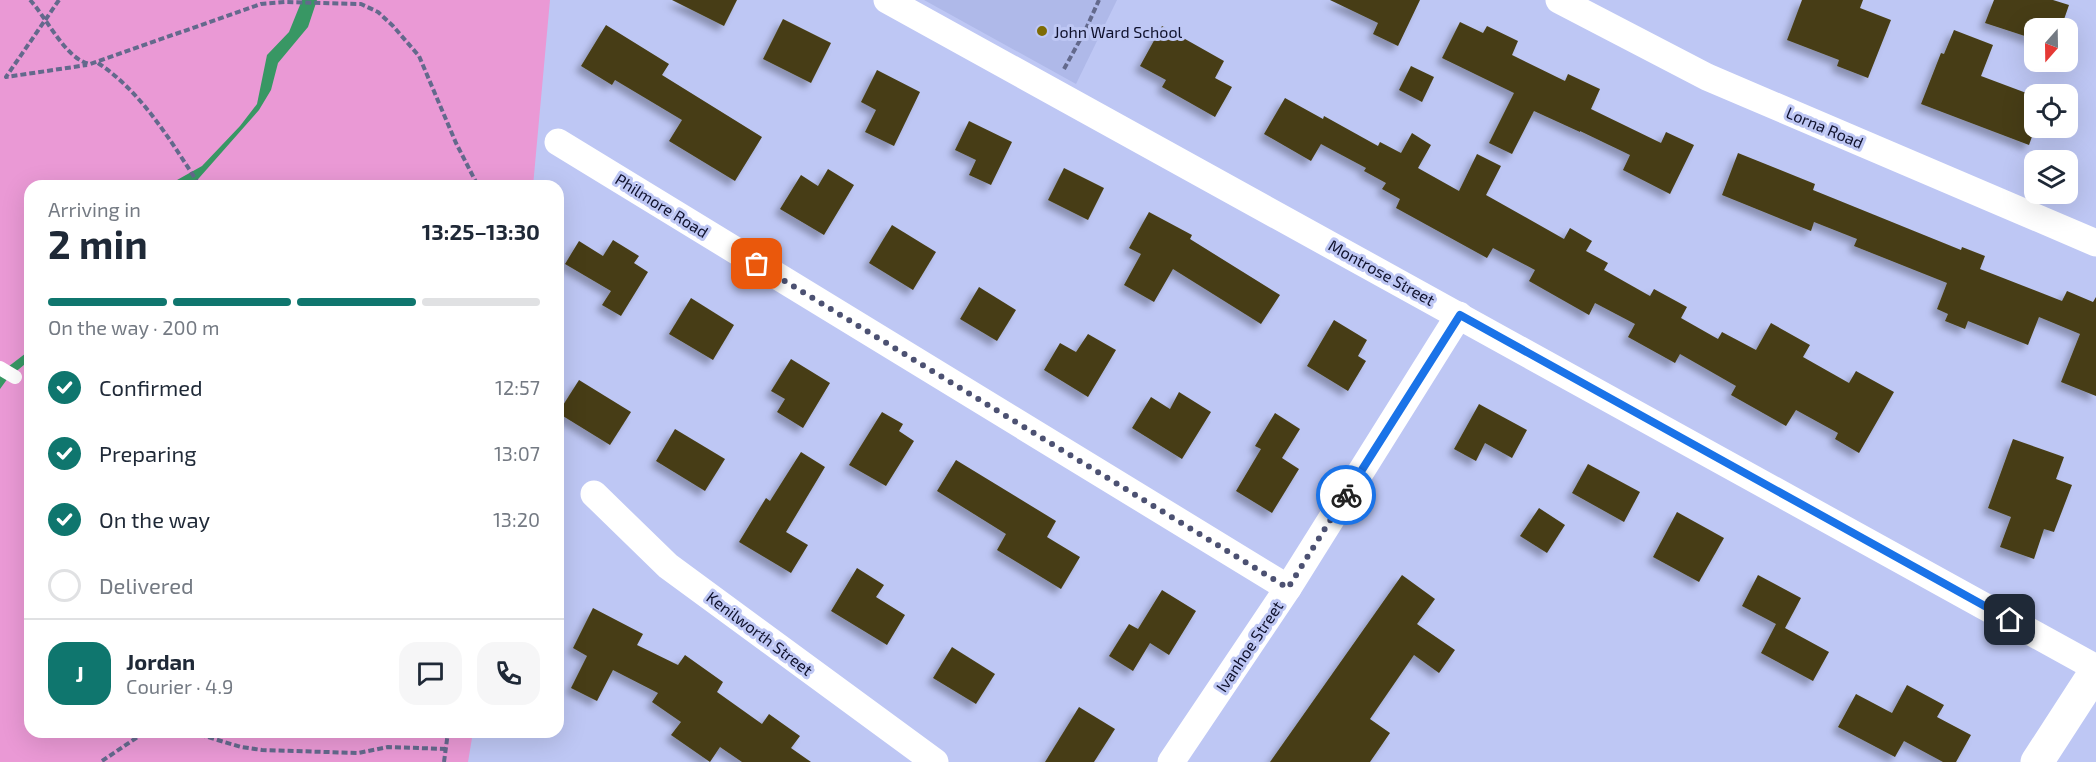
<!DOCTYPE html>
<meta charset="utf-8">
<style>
:root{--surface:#fff;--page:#f6f6f7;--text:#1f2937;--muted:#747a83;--line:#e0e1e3;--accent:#0f766e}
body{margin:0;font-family:"Exo 2",sans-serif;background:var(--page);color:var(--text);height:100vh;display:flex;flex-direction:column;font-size:22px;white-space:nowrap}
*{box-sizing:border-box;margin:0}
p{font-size:20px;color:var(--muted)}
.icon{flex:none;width:33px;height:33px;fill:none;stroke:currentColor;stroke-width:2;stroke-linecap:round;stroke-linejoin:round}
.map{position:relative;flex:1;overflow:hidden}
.details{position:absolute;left:24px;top:180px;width:540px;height:558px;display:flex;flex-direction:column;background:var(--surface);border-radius:18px;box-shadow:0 6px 24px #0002}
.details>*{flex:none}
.needle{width:39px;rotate:200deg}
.tools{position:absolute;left:2024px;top:18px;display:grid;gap:12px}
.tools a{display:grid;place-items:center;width:54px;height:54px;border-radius:12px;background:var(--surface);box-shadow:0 6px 24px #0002;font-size:30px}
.pin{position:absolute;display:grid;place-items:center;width:51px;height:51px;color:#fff;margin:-26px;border-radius:12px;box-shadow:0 3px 9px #0006}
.courier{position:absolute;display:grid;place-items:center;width:60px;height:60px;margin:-30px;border:4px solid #1a73e8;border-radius:50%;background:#fff;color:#222;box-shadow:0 2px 8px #0007}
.headline em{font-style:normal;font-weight:700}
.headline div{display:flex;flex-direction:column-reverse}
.headline{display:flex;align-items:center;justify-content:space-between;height:102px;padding:0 24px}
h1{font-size:39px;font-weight:700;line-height:45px}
.bar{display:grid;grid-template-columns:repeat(4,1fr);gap:9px 6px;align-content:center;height:72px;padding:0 24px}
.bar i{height:8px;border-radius:4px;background:var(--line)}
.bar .active{background:var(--accent)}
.bar p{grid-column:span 4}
.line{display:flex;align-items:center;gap:15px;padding:0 24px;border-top:2px solid var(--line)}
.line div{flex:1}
.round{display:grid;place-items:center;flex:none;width:63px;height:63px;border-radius:18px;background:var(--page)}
ol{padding:0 24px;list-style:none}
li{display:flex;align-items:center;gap:18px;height:66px}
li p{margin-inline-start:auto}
li .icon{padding:6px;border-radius:50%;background:var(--accent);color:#fff;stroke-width:4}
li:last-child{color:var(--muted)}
li i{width:33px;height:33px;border:3px solid var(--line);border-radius:50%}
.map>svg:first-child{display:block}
.built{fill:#afb9e9}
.green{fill:#ea99d5}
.water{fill:#389764}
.building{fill:#473e15;filter:url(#shadow)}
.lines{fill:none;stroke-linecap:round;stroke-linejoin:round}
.path{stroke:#63698c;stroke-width:4;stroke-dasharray:6 3;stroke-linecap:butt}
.lane{stroke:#fff;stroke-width:14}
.street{stroke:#fff;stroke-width:27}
.secondary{stroke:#fff;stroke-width:33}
.done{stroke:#4c5172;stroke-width:6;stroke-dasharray:0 10.8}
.route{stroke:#1a73e8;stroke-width:8}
.poi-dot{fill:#7e6b03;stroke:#bec7f4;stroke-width:2}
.labels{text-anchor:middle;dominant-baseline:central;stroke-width:6;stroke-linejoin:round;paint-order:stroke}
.poi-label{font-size:16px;fill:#0f112c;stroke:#bec7f4;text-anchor:start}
.street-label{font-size:16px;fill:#0f112c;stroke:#bec7f4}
</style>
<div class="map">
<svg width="2096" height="762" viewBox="0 0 2096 762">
<defs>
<filter id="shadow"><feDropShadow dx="-5.5" dy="5.5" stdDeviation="3" flood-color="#0004"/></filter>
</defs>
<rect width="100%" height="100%" fill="#bec7f4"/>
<path class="built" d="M924 0H1117L1076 84Z"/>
<path class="green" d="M0 0H550L533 186H30V732H473L468 762H0Z"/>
<g class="water">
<path d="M302 0H317L308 27 278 63 271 90 259 110 192 186H171L177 180 202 166 240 126 257 104 267 55 289 32Z"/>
<path d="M30 350V360L8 378 0 389V373Z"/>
</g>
<g class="building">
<path d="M672 0H737L724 26Z"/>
<path d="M1330 0H1420L1398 46 1373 34 1378 23Z"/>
<path d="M1802 0H1863L1860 8 1891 20 1868 78 1837 66 1839 60 1787 40Z"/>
<path d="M1994 0H2053L2069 5 2061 28H2034V39L1985 23Z"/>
<path d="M783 19 831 43 811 83 763 59Z"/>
<path d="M1460 22 1483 33 1487 26 1518 41 1512 55 1565 81 1568 74 1600 89 1591 109 1661 143 1666 132 1694 145 1670 194 1623 170 1630 155 1580 131V132L1534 111 1512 154 1489 143 1514 93 1442 58Z"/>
<path d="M606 25 669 64 662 75 762 137 735 181 669 141 682 120 615 80 612 85 581 66Z"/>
<path d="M1162 26 1224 61 1215 78 1232 87 1215 117 1162 87 1166 80 1140 66Z"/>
<path d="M1954 30 1993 45 1981 76 2029 94 2026 104 2034 107V131L2029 145 1921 104 1941 53 1944 54Z"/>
<path d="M1411 66 1434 77 1422 102 1399 90Z"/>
<path d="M877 70 920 92 894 146 865 132 876 110 861 102Z"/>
<path d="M1285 98 1323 119 1324 116 1378 146 1380 142 1401 153 1412 133 1431 145 1418 168 1459 191 1477 154 1501 166 1486 195 1564 239 1570 228 1592 241 1586 251 1608 263 1604 270 1650 296 1654 289 1687 307 1681 318 1718 339 1722 332 1756 350 1771 323 1810 345 1803 357 1849 383 1856 371 1894 392 1859 453 1835 439 1838 433 1796 410 1786 426 1731 395 1736 386 1680 354 1675 363 1628 337 1635 324 1595 303 1589 315 1529 281 1535 270 1493 248 1487 258 1396 208 1400 199 1382 189 1386 183 1364 171 1366 168 1321 144 1311 161 1264 134Z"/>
<path d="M969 121 1012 142 991 185 969 175 976 160 955 150Z"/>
<path d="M1738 153 1815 184 1813 190 1961 250 1962 247 1985 256 1980 269 2062 301 2067 291 2093 302 2096 297V396L2061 382 2080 334 2039 317 2028 345 1968 321 1965 329 1945 321 1948 314 1937 309 1947 283 1854 246 1857 239 1814 222 1811 231 1722 195Z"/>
<path d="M1064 168 1104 188 1088 220 1048 200Z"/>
<path d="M828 169 854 185 824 235 780 209 801 175 818 186Z"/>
<path d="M1149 212 1192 235 1190 239 1280 295 1261 324 1173 269 1154 302 1124 285 1141 254 1129 248Z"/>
<path d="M892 225 936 252 913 290 869 263Z"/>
<path d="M613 240 639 256 634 263 648 272 621 316 602 305 611 291 565 264 579 241 603 256Z"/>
<path d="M979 287 1016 310 997 341 960 319Z"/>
<path d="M691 298 734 325 713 360 669 334Z"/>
<path d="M1334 320 1367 340 1358 356 1366 361 1348 391 1307 366Z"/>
<path d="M1088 334 1116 350 1088 397 1044 370 1060 343 1076 352Z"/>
<path d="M791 359 830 383 803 428 777 412 785 399 771 391Z"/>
<path d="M579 380 631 412 610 445 558 413Z"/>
<path d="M1179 392 1211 412 1182 459 1132 428 1151 397 1170 409Z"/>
<path d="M1479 404 1527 430 1512 458 1485 443 1476 461 1454 449Z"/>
<path d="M882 412 903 424 899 431 914 441 886 486 849 465Z"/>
<path d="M1275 413 1300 429 1282 458 1299 469 1272 513 1236 491 1261 449 1255 446Z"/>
<path d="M675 429 725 459 705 491 656 461Z"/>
<path d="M2013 439 2064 457 2056 479 2072 485 2054 532 2044 529 2034 559 2000 547 2011 517 1988 508Z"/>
<path d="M801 452 825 467 786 532 808 545 791 573 739 542 766 498 770 501Z"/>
<path d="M956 460 1056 521 1047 537 1080 557 1061 589 997 550 1006 534 937 491Z"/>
<path d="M1588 464 1640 492 1624 522 1572 493Z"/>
<path d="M1539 508 1565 525 1547 553 1520 536Z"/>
<path d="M1677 512 1724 538 1699 582 1653 557Z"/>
<path d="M857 568 884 585 876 597 905 615 887 645 831 611Z"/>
<path d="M1402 575 1435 599 1417 624 1455 650 1439 673 1414 655 1370 719 1390 733 1370 762H1270Z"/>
<path d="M1758 575 1801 598 1785 628 1829 652 1813 681 1761 653 1776 624 1742 606Z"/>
<path d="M1162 590 1196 611 1169 655 1150 643 1133 671 1109 656 1129 624 1138 629Z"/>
<path d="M593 608 643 634 637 645 678 665 685 655 723 682 717 692 762 724 769 714 800 736 791 748 811 762H742L720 747 710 762 671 735 681 722 652 702 658 693 613 670 597 701 571 688 587 656 573 648Z"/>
<path d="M952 647 995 674 976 704 933 678Z"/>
<path d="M1907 685 1944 705 1937 717 1971 735 1956 762H1943L1904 741 1895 757 1838 727 1856 694 1892 713Z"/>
<path d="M1079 707 1115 729 1094 762H1045Z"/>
</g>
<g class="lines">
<g class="path">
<path d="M30 0C47 18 66 60 90 64L261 4 285 2 361 4 378 12 393 26 419 56 456 143 478 186"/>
<path d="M59 0 6 77 87 65"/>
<path d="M98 63C142 92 172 143 200 186"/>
<path d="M1064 69 1085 31 1099 0"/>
<path d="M191 732 241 747 262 750 358 753 388 747 447 749"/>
<path d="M102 761 145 732"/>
<path d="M444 762 448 732"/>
</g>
<path class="lane" d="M0 368 15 377"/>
<g class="street">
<path d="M887 0 2096 668"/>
<path d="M1559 0 1707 77 2096 243"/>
<path d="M558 142 1288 588"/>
<path d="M594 494 668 566 935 762"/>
<path d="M1171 762 1288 588 1459 315"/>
</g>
<path class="secondary" d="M2037 762 2096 671"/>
</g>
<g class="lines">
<path class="done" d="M757 264 1288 588 1346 495"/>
<path class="route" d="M1346 495 1460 315 2010 620"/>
</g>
<circle class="poi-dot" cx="1042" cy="31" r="6"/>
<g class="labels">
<g class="poi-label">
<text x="1054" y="31">John Ward School</text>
</g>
<g class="street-label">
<text transform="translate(1825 127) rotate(23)">Lorna Road</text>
<text transform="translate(662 205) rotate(32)">Philmore Road</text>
<text transform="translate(1382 272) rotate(29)">Montrose Street</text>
<text transform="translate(760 633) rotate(37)">Kenilworth Street</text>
<text transform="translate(1249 646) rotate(-56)">Ivanhoe Street</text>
</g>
</g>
</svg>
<div class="tools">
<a><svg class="needle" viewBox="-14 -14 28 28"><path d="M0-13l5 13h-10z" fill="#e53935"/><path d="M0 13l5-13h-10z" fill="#747a83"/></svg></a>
<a><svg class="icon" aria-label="locate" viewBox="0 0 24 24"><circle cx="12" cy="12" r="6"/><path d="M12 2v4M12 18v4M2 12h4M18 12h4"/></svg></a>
<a><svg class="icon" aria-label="layers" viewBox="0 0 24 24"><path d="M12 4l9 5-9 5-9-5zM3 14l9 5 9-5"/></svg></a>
</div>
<div class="pin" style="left:757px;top:264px;background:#ea580c"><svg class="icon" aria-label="bag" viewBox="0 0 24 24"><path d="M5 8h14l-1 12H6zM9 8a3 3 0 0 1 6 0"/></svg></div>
<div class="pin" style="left:2010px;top:620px;background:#1f2937"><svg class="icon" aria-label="home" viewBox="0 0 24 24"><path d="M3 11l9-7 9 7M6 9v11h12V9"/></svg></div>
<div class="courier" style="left:1346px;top:495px"><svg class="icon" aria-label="bike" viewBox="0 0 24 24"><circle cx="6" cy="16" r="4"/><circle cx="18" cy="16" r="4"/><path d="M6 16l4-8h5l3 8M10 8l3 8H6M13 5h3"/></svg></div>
<section class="details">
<div class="headline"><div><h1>2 min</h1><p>Arriving in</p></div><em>13:25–13:30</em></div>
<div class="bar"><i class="active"></i><i class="active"></i><i class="active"></i><i></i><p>On the way · 200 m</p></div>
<ol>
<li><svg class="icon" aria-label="check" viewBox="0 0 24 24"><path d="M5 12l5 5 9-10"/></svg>Confirmed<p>12:57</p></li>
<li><svg class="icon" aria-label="check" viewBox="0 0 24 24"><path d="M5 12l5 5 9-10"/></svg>Preparing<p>13:07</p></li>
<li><svg class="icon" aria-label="check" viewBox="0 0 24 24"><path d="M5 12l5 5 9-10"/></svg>On the way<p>13:20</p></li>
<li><i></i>Delivered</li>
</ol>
<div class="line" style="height:108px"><b class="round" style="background:var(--accent);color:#fff">J</b><div><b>Jordan</b><p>Courier · 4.9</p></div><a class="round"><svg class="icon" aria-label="chat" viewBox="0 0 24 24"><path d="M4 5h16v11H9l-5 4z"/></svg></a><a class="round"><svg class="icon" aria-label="phone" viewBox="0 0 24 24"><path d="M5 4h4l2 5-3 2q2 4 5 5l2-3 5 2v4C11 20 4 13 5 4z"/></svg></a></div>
</section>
</div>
